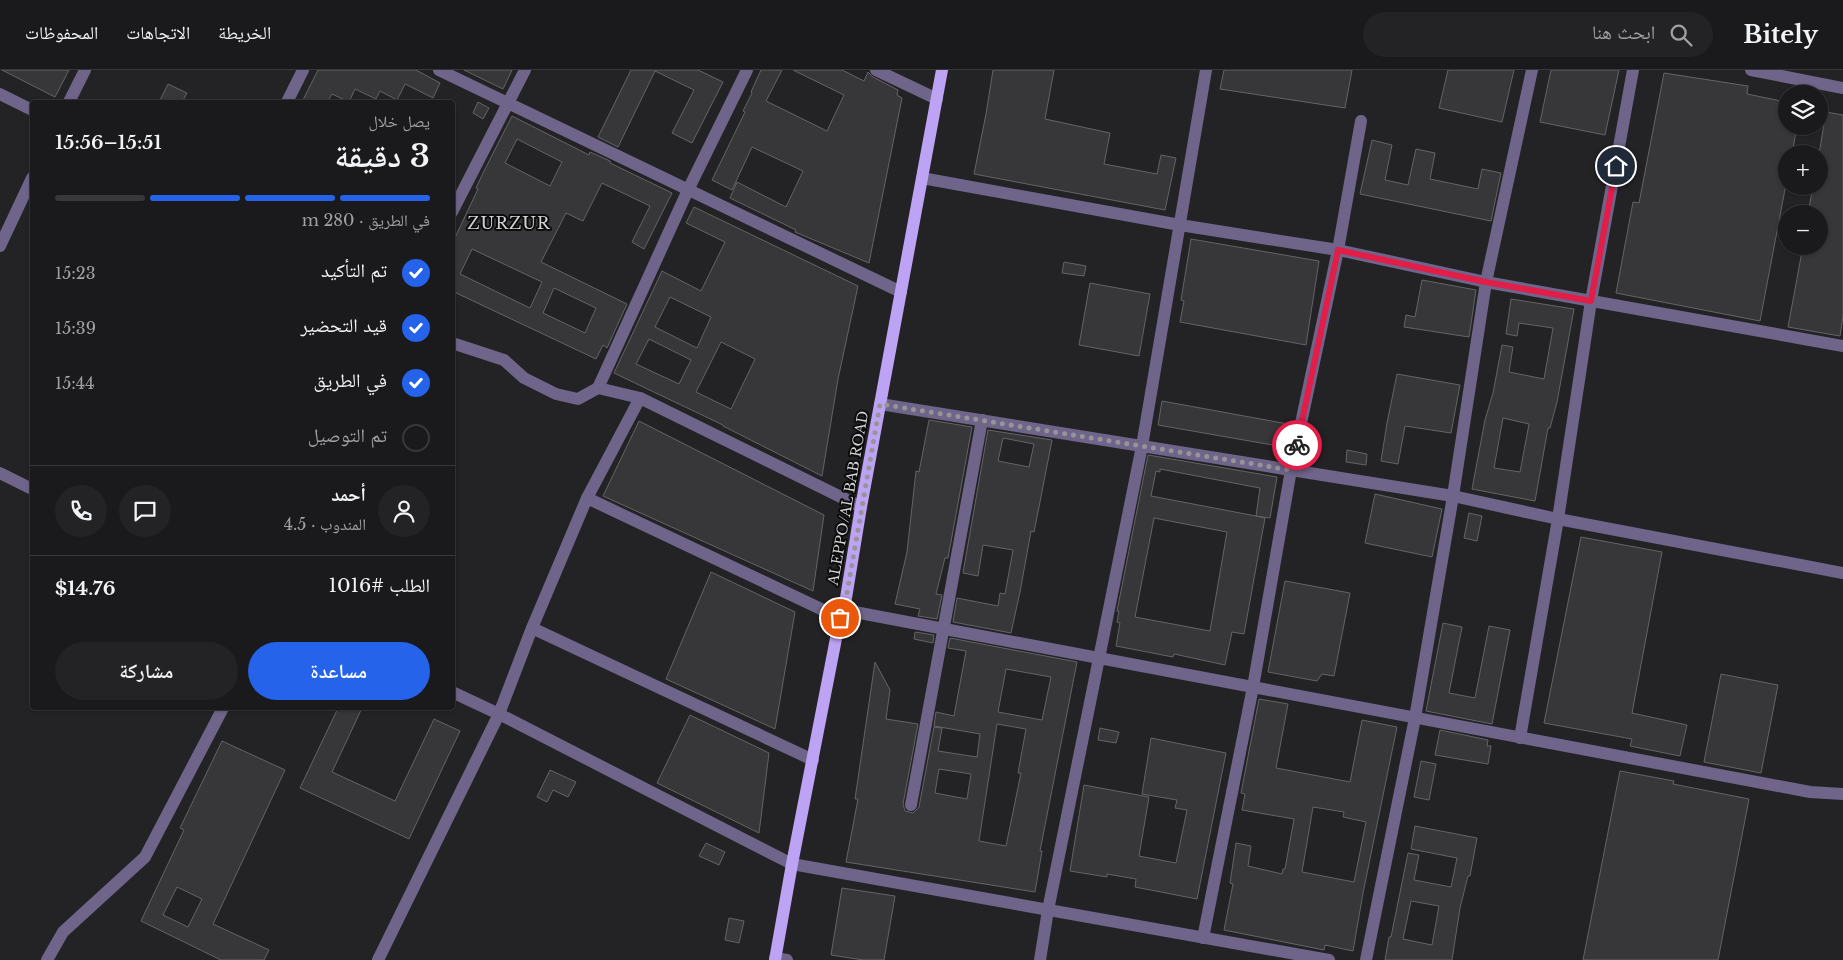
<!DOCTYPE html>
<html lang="ar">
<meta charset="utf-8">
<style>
:root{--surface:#1a1a1c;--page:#232325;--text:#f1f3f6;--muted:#9fa1a3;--line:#38383b;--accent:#2563eb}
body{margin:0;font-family:"Libre Baskerville","Noto Naskh Arabic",serif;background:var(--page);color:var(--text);direction:rtl;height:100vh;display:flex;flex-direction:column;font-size:19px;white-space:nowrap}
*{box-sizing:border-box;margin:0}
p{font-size:16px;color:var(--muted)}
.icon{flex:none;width:28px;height:28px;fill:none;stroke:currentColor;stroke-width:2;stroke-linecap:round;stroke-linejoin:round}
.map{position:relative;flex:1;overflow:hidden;direction:ltr}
.panel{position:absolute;left:30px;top:30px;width:425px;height:610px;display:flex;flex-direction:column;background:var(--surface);border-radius:5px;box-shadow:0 1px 4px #0004,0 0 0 1px var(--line);direction:rtl}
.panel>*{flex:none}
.fabs{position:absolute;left:1778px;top:15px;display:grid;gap:10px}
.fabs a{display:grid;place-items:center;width:50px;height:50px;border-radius:50%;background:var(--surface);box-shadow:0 1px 4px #0004,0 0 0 1px var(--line);font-size:25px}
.pin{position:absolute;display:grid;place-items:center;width:42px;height:42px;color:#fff;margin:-21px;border:2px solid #fff;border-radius:50%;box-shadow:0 1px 5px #0007}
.courier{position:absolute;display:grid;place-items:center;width:50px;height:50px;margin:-25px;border:4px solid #e11d48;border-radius:50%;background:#fff;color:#222;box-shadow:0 1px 6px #0007}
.overview em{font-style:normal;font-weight:600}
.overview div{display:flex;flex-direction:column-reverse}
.overview{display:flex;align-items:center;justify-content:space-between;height:85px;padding:0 25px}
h1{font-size:32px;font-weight:600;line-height:38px}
.bar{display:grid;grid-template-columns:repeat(4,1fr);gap:8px 5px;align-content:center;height:60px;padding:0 25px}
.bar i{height:6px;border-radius:4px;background:var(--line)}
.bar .current{background:var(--accent)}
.bar p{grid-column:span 4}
.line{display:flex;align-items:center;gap:12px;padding:0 25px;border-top:1px solid var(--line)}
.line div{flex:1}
.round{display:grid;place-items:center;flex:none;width:52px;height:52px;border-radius:26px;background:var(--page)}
ol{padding:0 25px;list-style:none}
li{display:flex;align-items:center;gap:15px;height:55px}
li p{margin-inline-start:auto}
li .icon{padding:5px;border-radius:50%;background:var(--accent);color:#fff;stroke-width:4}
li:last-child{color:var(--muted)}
li i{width:28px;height:28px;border:2px solid var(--line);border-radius:50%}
.primary-button{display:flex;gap:10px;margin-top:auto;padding:10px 25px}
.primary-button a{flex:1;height:58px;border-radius:30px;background:var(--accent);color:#fff;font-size:20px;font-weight:600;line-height:58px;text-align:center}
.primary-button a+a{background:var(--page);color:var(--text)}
header{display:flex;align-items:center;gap:30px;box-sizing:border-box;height:70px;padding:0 25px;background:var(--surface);border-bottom:1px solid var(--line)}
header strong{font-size:24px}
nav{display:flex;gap:28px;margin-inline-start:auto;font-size:18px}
.search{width:350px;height:45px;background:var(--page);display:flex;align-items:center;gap:12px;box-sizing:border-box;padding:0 18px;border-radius:28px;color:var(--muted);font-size:19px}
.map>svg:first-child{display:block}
.building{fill:#373739;stroke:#646366;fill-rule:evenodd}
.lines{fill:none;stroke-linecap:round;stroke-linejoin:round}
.minor{stroke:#6f648a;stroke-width:12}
.major{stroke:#bda3f4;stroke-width:12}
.done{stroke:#959496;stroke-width:5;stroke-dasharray:0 9}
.route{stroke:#e11d48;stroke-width:6}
.labels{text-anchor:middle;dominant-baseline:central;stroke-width:4;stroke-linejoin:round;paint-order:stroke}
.street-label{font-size:14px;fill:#d2d1d3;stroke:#0c0c0d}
.quarter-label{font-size:16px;letter-spacing:1px;fill:#d2d1d3;stroke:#0c0c0d}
</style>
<header>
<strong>Bitely</strong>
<div class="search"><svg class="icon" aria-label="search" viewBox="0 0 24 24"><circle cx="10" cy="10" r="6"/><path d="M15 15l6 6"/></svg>ابحث هنا</div>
<nav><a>الخريطة</a><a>الاتجاهات</a><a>المحفوظات</a></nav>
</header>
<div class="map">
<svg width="1843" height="890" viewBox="0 0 1843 890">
<rect width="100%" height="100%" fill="#232325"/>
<g class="building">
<path d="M2 0H69L55 27Z"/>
<path d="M318 0H416L440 13 433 28 405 14 397 30 380 21 376 29 355 19 349 32 332 24 327 32H302Z"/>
<path d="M464 0H512L503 19Z"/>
<path d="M631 0H698L723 12 692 73 672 63 694 20 655 1 618 77 598 67Z"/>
<path d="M761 0H782L766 31 827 61 844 25 793 0H842L864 11 868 2 873 7 898 20 897 25 902 28 869 193 795 162 796 160 730 128 737 112 786 137 803 101 752 77 732 120 712 110 745 42 743 41 752 23 751 22Z"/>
<path d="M993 0H1054L1045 49 1110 63 1104 94 1157 104 1161 85 1176 88 1165 140 974 104 986 44Z"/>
<path d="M1224 0H1352L1345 38 1220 19Z"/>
<path d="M1448 0H1514L1502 52 1439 38Z"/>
<path d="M1551 0H1619L1605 65 1540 52Z"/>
<path d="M1664 3 1748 16 1747 24 1786 32V56H1797L1792 84H1786V114L1760 251 1616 223 1633 132 1639 133Z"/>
<path d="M168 14 187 23 182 32H159Z"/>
<path d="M478 32 489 38 483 49 473 43Z"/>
<path d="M1826 42 1843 45V246L1840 266 1788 257 1803 176H1819V144H1808L1813 116H1819V84Z"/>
<path d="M512 46 589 85 590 82 610 91V93L672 123 644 179 632 172 650 136 602 113 583 151 566 143 541 192 627 234 607 278 603 275 596 289 452 221V174L478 119 476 118 483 103ZM517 69 562 92 550 116 505 93ZM472 179 542 212 530 238 460 204ZM554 218 596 238 585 263 543 243Z"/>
<path d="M1372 70 1392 75 1385 110 1408 115 1416 79 1435 83 1430 109 1478 119 1482 99 1501 103 1491 151 1360 124Z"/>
<path d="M694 137 858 216 838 309 822 406 723 356V355L614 303 662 201 701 221 725 172 686 153ZM670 227 711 247 697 278 655 257ZM649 269 691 290 679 314 636 294ZM721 272 755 289 731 339 696 322Z"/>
<path d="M1191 169 1319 191 1306 275 1180 252 1184 231 1181 230Z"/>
<path d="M1064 192 1086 196 1084 206 1062 203Z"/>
<path d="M1422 210 1476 220 1469 267 1404 257 1406 245 1415 247Z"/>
<path d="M1090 213 1150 224 1139 286 1079 275Z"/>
<path d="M1511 229 1574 239 1557 332 1550 358H1548L1535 431 1472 419 1485 350 1493 323 1502 275 1513 277 1509 302 1544 309 1553 258 1519 253 1517 266 1506 264ZM1503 348 1529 354 1520 402 1494 398Z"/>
<path d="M1397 304 1460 315 1451 363 1405 356 1398 394 1381 391 1387 353Z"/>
<path d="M1162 331 1288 354 1284 377 1158 355Z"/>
<path d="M929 350 972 357 948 488H945L936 524 942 525 937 549 918 546 920 539 895 534 907 482 916 401 919 402Z"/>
<path d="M639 351 824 445 813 521 603 426Z"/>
<path d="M988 360 1052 370 1039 437 1034 462 1031 461 1020 522 1011 563 953 552 957 528 998 536 1000 523 1005 524 1013 480 983 475 978 506 963 503ZM1003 368 1034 374 1029 397 998 391Z"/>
<path d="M1347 380 1367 384 1366 395 1346 392Z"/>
<path d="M1148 385 1277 407 1270 448 1256 446 1265 448 1244 564 1232 562 1225 595 1174 584 1173 587 1116 576 1120 553 1117 552 1119 541H1117ZM1160 399 1260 418 1256 446 1151 426 1156 401 1160 402ZM1154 448 1227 462 1210 561 1135 547Z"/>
<path d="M1375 424 1442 439 1432 487 1365 473Z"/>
<path d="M1469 443 1482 446 1477 471 1464 468Z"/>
<path d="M1581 467 1662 482 1632 643 1687 655 1680 686 1630 676 1632 669 1544 653Z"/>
<path d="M711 502 795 542 775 659 666 609Z"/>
<path d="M1285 511 1350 523 1334 606 1322 604 1317 611 1268 602Z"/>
<path d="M1443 553 1462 557 1449 623 1475 628 1489 556 1510 560 1492 654 1426 641Z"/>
<path d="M915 562 934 565 933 573 914 569Z"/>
<path d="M950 568 1077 592 1040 781H1042L1035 822 846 792 858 729H855L875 592 890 620 886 649 918 654 903 734 905 741 913 743 919 737 934 657 942 658 938 681 977 687 980 664 934 656 936 642 954 646 966 581 948 578ZM1006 599 1051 607 1042 650 998 642ZM997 654 1026 659 1018 703H1021L1006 776 979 771ZM939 699 971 704 967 729 935 723Z"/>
<path d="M1721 604 1778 615 1761 703 1704 692Z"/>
<path d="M1259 629 1288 634 1276 698 1350 712 1362 650 1397 657 1363 823 1353 881 1325 875 1324 880 1224 860 1233 814 1230 813 1236 773 1251 776 1248 796 1282 804 1283 799H1285L1294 749 1242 740 1245 724 1241 723ZM1313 737 1344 742 1343 747 1366 752 1354 812 1302 802Z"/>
<path d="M338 638H362L332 702 395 731 434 649 460 661 409 769 300 718Z"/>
<path d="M690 645 769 683 759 763 657 713Z"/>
<path d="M1100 658 1119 662 1116 673 1098 670Z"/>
<path d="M1440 660 1488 670 1487 676H1491L1488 694 1435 685Z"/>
<path d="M1151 668 1226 683 1197 829 1135 817 1136 809 1107 804V807L1070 801 1084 715 1149 727 1139 786 1176 793 1187 740 1175 738 1177 730 1142 724Z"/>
<path d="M222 671 285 700 213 854 269 880 264 890H221L141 851 184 760 180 758ZM177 817 202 829 188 857 163 845Z"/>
<path d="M1421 691 1436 694 1429 730 1414 727Z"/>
<path d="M550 700 576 712 568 727 553 720 547 732 537 727Z"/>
<path d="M1620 701 1674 711 1673 714 1749 729 1718 890H1583Z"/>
<path d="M1415 756 1477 768 1470 806H1468L1460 838 1452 890H1385L1389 867H1391L1408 783 1419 785 1414 810 1451 817 1457 788 1411 779ZM1411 831 1439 836 1432 875 1403 869Z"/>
<path d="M706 773 725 782 719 795 699 786Z"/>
<path d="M842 818 895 826 884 890H863L831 885Z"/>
<path d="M729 848 744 851 739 873 725 870Z"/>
</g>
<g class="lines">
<g class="minor">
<path d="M439 0 901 222"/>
<path d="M876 0 937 29"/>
<path d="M1751 0 1843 18"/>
<path d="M0 24 32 40"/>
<path d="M69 32 85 0"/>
<path d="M287 32 303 0"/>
<path d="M922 108 1180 155 1338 180 1486 212 1843 276"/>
<path d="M452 142 525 0"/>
<path d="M0 176 32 108"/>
<path d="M452 273 504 290 524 308 556 324 578 329 598 318 640 328 861 437"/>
<path d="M598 318 688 120 747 0"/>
<path d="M880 334 1453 426 1558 449 1843 503"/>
<path d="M0 403 32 419"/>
<path d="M587 428 840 548"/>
<path d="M844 540 1810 722 1843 724"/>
<path d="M532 558 813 690"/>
<path d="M452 622 499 644 792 794 1329 890"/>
<path d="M1520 668 1558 449 1591 231 1633 0"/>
<path d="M911 735 982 350"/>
<path d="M1203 868 1253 617 1291 400 1338 180 1361 51"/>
<path d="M775 888 787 890"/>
<path d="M47 890 63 862 145 787 223 638"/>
<path d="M378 890 499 644 532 558 587 428 640 328"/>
<path d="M1040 890 1048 840 1142 376 1206 0"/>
<path d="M1366 890 1415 648 1453 426 1486 212 1532 0"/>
</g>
<path class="major" d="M775 890 792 794 840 548 844 540 861 437 942 0"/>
</g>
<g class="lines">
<path class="done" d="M840 548 844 540 880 334 1291 400 1297 375"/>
<path class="route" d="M1297 375 1338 180 1486 212 1591 231 1616 96"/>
</g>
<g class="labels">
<g class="street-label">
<text transform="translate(848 428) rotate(-80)">ALEPPO/AL BAB ROAD</text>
</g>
<g class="quarter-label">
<text x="509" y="153">ZURZUR</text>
</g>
</g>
</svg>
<div class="fabs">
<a><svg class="icon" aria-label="layers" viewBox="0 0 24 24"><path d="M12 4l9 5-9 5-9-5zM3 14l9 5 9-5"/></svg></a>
<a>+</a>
<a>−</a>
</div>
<div class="pin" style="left:840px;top:548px;background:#ea580c"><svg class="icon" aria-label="bag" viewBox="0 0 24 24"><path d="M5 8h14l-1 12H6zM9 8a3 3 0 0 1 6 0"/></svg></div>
<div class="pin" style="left:1616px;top:96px;background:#1f2937"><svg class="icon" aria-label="home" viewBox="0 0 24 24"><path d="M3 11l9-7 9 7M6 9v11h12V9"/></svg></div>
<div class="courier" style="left:1297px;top:375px"><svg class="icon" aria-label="bike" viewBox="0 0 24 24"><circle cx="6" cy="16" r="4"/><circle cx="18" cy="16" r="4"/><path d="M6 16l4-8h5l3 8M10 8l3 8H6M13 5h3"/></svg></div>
<section class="panel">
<div class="overview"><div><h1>3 دقيقة</h1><p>يصل خلال</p></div><em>15:51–15:56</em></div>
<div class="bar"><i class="current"></i><i class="current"></i><i class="current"></i><i></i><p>في الطريق · 280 m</p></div>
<ol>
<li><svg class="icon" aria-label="check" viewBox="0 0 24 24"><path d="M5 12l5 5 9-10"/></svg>تم التأكيد<p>15:23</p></li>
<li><svg class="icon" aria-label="check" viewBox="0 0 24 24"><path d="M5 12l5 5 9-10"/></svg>قيد التحضير<p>15:39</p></li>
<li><svg class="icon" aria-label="check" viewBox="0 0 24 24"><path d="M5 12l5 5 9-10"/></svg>في الطريق<p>15:44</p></li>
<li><i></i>تم التوصيل</li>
</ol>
<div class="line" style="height:90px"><a class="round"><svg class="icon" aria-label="person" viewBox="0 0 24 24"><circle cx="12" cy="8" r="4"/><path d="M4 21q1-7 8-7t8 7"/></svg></a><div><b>أحمد</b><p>المندوب · 4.5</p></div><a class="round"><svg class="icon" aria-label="chat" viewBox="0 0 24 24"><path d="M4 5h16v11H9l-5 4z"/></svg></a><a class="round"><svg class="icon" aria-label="phone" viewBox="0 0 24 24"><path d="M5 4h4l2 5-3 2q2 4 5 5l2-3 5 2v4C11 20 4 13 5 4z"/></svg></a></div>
<div class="line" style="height:65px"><div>الطلب #1016</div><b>$14.76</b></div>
<div class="primary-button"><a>مساعدة</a><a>مشاركة</a></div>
</section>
</div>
